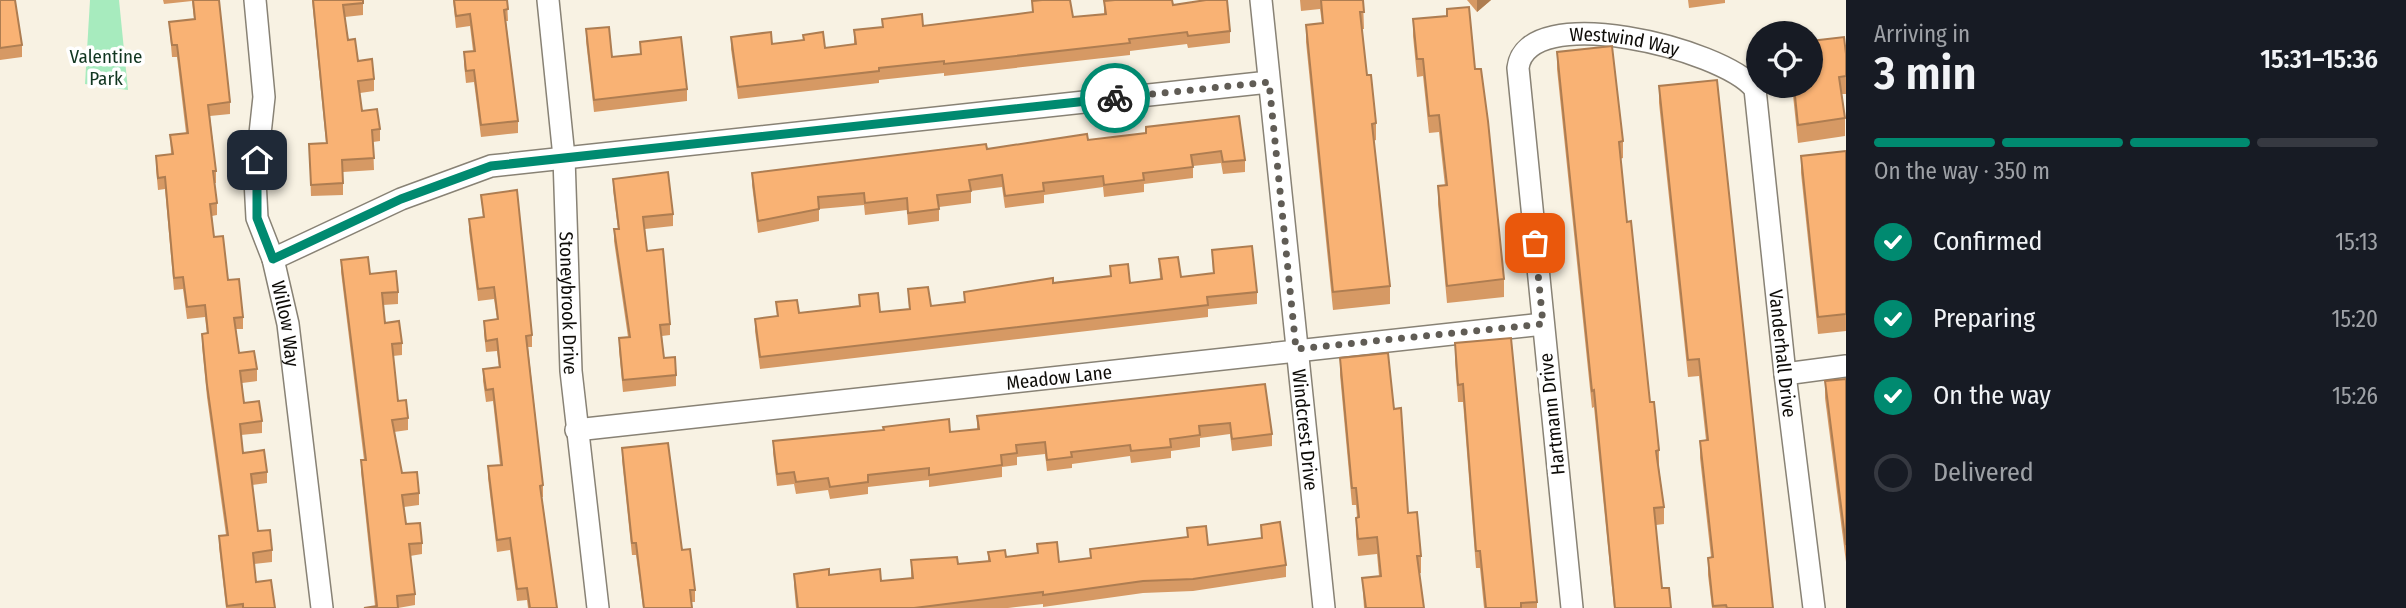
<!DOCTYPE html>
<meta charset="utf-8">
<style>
:root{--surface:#171b24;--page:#242831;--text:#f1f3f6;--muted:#9ea1a6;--line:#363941;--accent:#008a70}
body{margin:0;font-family:"Fira Sans Condensed",sans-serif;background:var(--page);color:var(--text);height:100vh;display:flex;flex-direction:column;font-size:26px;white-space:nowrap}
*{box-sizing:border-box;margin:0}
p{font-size:23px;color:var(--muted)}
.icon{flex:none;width:38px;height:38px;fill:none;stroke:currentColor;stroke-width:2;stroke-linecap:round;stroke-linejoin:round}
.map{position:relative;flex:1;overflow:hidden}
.details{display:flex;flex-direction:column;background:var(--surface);width:560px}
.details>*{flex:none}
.controls{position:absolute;left:1746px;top:21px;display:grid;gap:14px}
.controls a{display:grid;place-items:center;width:77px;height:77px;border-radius:50%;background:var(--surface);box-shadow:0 2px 5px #0004;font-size:35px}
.pin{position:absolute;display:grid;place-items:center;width:60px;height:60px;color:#fff;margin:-30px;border-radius:14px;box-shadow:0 4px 10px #0006}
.courier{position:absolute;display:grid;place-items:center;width:70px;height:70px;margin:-35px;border:5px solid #008a70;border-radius:50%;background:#fff;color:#222;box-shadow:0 2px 9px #0007}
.summary em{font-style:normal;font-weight:600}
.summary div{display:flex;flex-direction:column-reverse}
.summary{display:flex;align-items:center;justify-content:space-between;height:119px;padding:0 28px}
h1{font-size:46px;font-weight:600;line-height:52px}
.bar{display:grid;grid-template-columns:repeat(4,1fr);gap:10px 7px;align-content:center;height:84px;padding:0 28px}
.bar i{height:9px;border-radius:5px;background:var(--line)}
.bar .active{background:var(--accent)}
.bar p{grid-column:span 4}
ol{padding:0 28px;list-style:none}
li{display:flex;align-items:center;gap:21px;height:77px}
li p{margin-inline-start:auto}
li .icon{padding:7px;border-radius:50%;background:var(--accent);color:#fff;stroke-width:4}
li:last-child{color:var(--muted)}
li i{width:38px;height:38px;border:4px solid var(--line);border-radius:50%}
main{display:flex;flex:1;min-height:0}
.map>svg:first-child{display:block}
.park{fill:#a7ebbe}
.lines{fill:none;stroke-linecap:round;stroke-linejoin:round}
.minor-casing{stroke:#888275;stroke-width:24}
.minor{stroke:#fff;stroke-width:21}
.wall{fill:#d69964}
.shaded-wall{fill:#ae7d51}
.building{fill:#f9b274;stroke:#ae7d51;stroke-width:2}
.done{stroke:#605c55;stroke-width:7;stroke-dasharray:0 12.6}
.route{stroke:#008a70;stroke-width:9}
.labels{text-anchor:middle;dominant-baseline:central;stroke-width:7;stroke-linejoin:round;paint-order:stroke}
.street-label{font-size:19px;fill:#0e0c08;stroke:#fff}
.park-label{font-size:19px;fill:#113621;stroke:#fff}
</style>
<main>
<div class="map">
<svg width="1846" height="608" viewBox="0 0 1846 608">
<rect width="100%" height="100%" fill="#f8f2e3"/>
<path class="park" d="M90 0H119L128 90 85 84Z"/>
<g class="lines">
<defs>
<g id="minor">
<path id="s1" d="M255 0 264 97 255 180 257 218 273 259 288 324 322 608"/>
<path id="s2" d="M548 0 564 157 571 371 598 608"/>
<path id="s3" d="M1261 0 1324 608"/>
<path d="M273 259 401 199 491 166 1269 82"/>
<path d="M1785 374 1846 366"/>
<path id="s4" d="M576 430 1543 324"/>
<path id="s5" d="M1572 608 1518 68C1526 0 1722 48 1755 89L1785 374 1814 608"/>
</g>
</defs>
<use href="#minor" class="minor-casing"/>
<use href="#minor" class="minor"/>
</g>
<g class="wall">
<path d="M0 0 22 45V57L0 60Z"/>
<path d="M163 0H219L230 102V114L210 116 216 171V183H214L217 203V215L212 216 214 237 228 280 243 317V329H236L239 353 257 369V381L242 383 244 403 262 421V433L241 435 243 453 267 472V483L252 485 258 531 272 550V562L254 564 256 582 275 608H226L219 547V536L226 535 207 397 202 346V334H207L205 317 187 319 183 289 174 290 165 189 158 190 156 168V156L171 154 170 135 186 133 177 57H172L169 22 194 19 192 1 164 4Z"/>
<path d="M312 0H363V15L345 17 348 40 358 61 374 79V91L360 93 362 111 380 129V141L373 142 374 170 343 172V195L311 196 309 144 326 143Z"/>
<path d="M453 0H507L508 21H506L518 121V133L481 137 474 82 466 83 464 64V52L473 51 470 26 456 28Z"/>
<path d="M1205 0H1227L1230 31V43L1188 48 1187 44 1130 51V55L944 76V73L879 80V83L738 99 731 49V37L772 44 803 40V35L825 48 854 45V30L882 27V19L923 26 1032 12V1L1073 17 1104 14V1L1173 5Z"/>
<path d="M1300 0H1363L1364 29H1362L1367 75 1376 123V140L1373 141 1390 286V304L1333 310 1306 42V25L1322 23 1320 9 1301 11Z"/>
<path d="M1467 0H1491L1477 12Z"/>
<path d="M1688 0H1725V3L1689 8Z"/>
<path d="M1447 9 1475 69 1504 279V297L1447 303 1438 204V186H1445L1439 132 1429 133 1423 76 1417 77 1413 36V19L1447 16Z"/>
<path d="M586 29 612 57 640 54V42L687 89V101L594 112 586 41Z"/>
<path d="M1557 52 1623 141V158L1620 159 1627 222 1650 402 1659 450V468L1664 507V524L1656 525 1662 588 1671 608H1614L1594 407 1592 408 1557 69Z"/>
<path d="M1846 54V94H1842L1845 118V136L1798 143 1792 86H1811Z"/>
<path d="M1659 86 1773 608H1712L1708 575V558L1711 557 1700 458V441L1706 440 1699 376 1688 377 1659 103Z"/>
<path d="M1239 116 1245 160V172L1223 174 1221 163 1193 166V178L1144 184V192L1104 197 1103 187 1044 195V203L1005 208 1002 187 971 191V203L939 207V221L908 225 907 210 865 215 864 205 819 209V221L758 233 752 185V173L987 149 1088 140 1146 133V127Z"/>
<path d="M1846 151V331L1818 334 1801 173V156Z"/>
<path d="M613 179 673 214V226L645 229 647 251 670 324V335L662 336 664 358 676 375V386L623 392 619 350V338L628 337 614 241V229H618L613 190Z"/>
<path d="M481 195 532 335V347H528L543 485V497H542L557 608H528L527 600 517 601 510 550 497 552 488 478V466L500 465 493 401 486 402 483 381V369L499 368 497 351 486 352 484 333V321L497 319 494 299 478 301 469 231V219L483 217Z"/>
<path d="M1212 250 1257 292V304L1208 309V317L760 369 755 331V319L777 316 776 302 799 313 859 306V295L880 312 909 309 908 289 931 306 964 302V292L1110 276V266L1130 283 1160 279 1159 259 1181 277 1213 273Z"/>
<path d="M341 260 370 274 398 292V304L383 305 385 323 402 343V355L393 356 398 401 408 418V430L394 432 402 473 419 493V505L404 507 406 524 422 543V554L410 556 415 594V605L398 608 375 606 361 472V460H364L341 272Z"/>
<path d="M1455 343 1537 602V608H1484L1480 568H1476L1463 402H1458L1455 361Z"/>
<path d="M1340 358 1394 409 1408 513 1421 556V573H1419L1424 608H1364L1362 578 1379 576 1377 554 1358 556 1356 535V518L1357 517 1356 505H1352L1340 375Z"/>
<path d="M1846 379V562L1825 398V381Z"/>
<path d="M1265 384 1272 434V446L1232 451 1230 434 1200 438V447L1171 451V458L1131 463 1130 456 1072 464V468L1047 471 1045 454 1017 457V465L1002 467V477L929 487V480L868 487V494L830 499 828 490 796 494 794 484 777 486 773 453V441L950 432 977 429V416Z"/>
<path d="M622 448 682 550 695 590V602H691L692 608H643L636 555H632L622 460Z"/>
<path d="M1261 525 1286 565V577L1193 591 1143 593 1043 607V604L1008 608H796L794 585V574L829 575 881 581 911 578V560L958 564 988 561V552L1006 557 1037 553V544L1059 562 1090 558V549L1187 537V528L1208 545 1261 538Z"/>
</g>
<path class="shaded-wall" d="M1477 0H1491L1477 12Z"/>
<g class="building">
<path d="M0 0H15L22 45 0 48Z"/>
<path d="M193 0H219L230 102 208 105 216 171H213L217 203 210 204 214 237 223 236 228 280 239 279 243 317 234 318 239 353 254 351 257 369 240 371 244 403 259 401 262 421 240 424 243 453 264 450 267 472 251 474 258 531 270 530 272 550 253 553 256 582 271 580 275 608H243V604L227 606 219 536 228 535 207 385 202 334 208 333 205 305 187 307 183 277 174 278 165 177 158 178 156 156 173 154 170 135 188 133 177 45H172L169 22 195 19Z"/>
<path d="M313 0H363V3L343 5 348 40 355 39 358 61 372 59 374 79 358 81 362 111 377 109 380 129 372 130 374 158 342 160 343 183 311 185 309 144 327 143Z"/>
<path d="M454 0H507L508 9 504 10 518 121 481 125 474 70 466 71 464 52 475 51 470 14 456 16Z"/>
<path d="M1042 0H1070L1073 17 1106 14 1104 1 1115 0H1172L1173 5 1206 0H1227L1230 31 1188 36 1187 32 1129 39 1130 43 944 64V61L879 68V71L738 87 731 37 771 32 772 44 804 40 803 35 823 32 825 48 856 44 854 30 883 27 882 19 922 14 923 26 1033 12 1032 1Z"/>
<path d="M1321 0H1363L1364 12H1360L1367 75H1371L1376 123 1372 124 1390 286 1333 292 1306 25 1323 23Z"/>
<path d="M1469 7 1475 69H1481L1488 121 1504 279 1447 286 1438 186 1447 185 1439 115 1429 116 1423 59H1417L1413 19 1447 16V9Z"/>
<path d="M609 27 612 57 641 54 640 42 681 37 687 89 594 100 586 29Z"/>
<path d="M1844 37 1846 54V76L1839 77 1845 118 1798 125 1794 86H1811V41Z"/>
<path d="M1612 46 1623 141 1619 142 1627 222 1631 221 1650 402H1654L1659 450 1656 451 1664 507 1654 508 1662 588H1669L1671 608H1615L1594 390 1592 391 1557 52Z"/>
<path d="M1717 80 1773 608H1727L1726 605 1713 606 1708 558 1713 557 1700 441 1708 440 1699 359 1688 360 1659 86Z"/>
<path d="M1239 116 1245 160 1223 162 1221 151 1191 155 1193 167 1143 173 1144 180 1104 185 1103 176 1043 183 1044 191 1005 196 1002 175 969 180 971 191 937 195 939 209 908 213 907 198 865 203 864 193 818 197 819 209 758 221 752 173 986 144 987 149 1087 134 1088 140 1146 133V127Z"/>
<path d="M1846 151V314L1818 317 1801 156Z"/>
<path d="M668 172 673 214 643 217 647 251 663 249 670 324 660 325 664 358 675 357 676 375 623 380 619 338 630 337 614 229H619L613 179Z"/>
<path d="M517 190 532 335 526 336 543 485 540 486 557 608H530L527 588 517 589 510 538 497 540 488 466 502 465 493 389 486 390 483 369 500 367 497 339 486 341 484 321 498 319 494 287 478 289 469 219 484 217 481 195Z"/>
<path d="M1252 246 1257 292 1207 297 1208 305 760 357 755 319 778 316 776 302 797 300 799 313 860 306 859 295 878 293 880 312 910 309 908 289 928 287 931 306 965 302 964 292 1053 278V283L1111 276 1110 266 1128 264 1130 283 1162 279 1159 259 1178 257 1181 277 1214 273 1212 250Z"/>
<path d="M368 257 370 274 396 271 398 292 382 293 385 323 399 321 402 343 392 344 398 401 406 400 408 418 392 420 402 473 417 472 419 493 402 495 406 524 420 523 422 543 409 544 415 594 397 596 398 608H364L377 606 361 460H366L341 260Z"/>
<path d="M1511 338 1537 602 1521 603V608H1486L1480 551H1476L1463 384 1458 385 1455 343Z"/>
<path d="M1388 353 1394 409 1401 408 1408 513 1417 512 1421 556H1417L1424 608H1366L1362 578 1381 576 1377 537 1358 539 1356 518 1359 517 1356 488H1352L1340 358Z"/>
<path d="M1846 379V545L1825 381Z"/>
<path d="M1265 384 1272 434 1232 439 1230 423 1199 426 1200 435 1170 439 1171 447 1131 451 1130 445 1071 452 1072 457 1047 460 1045 442 1016 445 1017 453 1001 455 1002 465 929 475V468L868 475V482L830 487 828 478 796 482 794 472 777 474 773 441 884 430 883 427 949 419 950 432 979 429 977 416Z"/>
<path d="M668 443 682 550 690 549 695 590H690L692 608H644L636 543H632L622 448Z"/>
<path d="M1280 522 1286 565 1193 579 1143 581 1043 595V592L914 608H798L794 574 829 569V575L880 569 881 581 913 578 911 560 957 557 958 564 990 561 988 552 1005 550 1006 557 1038 553 1037 544 1057 542 1059 562 1091 558 1090 549 1188 537 1187 528 1206 526 1208 545 1262 538 1261 525Z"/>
</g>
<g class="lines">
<path class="done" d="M1115 98 1269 82 1296 349 1543 324 1535 243"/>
<path class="route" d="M257 160V218L273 259 401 199 491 166 1115 98"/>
</g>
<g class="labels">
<g class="street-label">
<text stroke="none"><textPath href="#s5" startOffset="665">Westwind Way</textPath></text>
<text stroke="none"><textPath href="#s2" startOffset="304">Stoneybrook Drive</textPath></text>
<text stroke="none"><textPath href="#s1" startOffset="329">Willow Way</textPath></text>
<text stroke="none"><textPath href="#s5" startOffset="1073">Vanderhall Drive</textPath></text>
<text stroke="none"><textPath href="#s4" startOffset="486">Meadow Lane</textPath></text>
<text transform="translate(1552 414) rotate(-96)">Hartmann Drive</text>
<text stroke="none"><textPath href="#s3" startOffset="432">Windcrest Drive</textPath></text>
</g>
<g class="park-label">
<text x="106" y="56">Valentine<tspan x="106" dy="22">Park</tspan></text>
</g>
</g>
</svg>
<div class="controls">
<a><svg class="icon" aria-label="locate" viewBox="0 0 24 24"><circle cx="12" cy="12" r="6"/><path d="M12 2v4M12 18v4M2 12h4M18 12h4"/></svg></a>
</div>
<div class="pin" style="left:1535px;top:243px;background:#ea580c"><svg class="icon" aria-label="bag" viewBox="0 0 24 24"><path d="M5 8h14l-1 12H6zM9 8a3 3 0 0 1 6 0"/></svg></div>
<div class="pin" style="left:257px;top:160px;background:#1f2937"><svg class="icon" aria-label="home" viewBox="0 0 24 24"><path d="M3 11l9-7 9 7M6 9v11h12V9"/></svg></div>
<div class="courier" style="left:1115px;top:98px"><svg class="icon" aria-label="bike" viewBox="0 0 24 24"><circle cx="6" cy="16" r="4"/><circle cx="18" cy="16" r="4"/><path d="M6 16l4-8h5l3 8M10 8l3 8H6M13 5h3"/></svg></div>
</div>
<section class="details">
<div class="summary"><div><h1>3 min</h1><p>Arriving in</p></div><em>15:31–15:36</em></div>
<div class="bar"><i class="active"></i><i class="active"></i><i class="active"></i><i></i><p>On the way · 350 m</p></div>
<ol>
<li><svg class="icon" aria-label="check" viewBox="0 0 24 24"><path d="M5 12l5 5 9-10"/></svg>Confirmed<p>15:13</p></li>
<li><svg class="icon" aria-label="check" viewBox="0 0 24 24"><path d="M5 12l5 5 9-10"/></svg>Preparing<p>15:20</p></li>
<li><svg class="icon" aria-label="check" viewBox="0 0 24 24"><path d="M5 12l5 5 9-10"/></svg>On the way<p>15:26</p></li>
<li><i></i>Delivered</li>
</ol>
</section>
</main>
